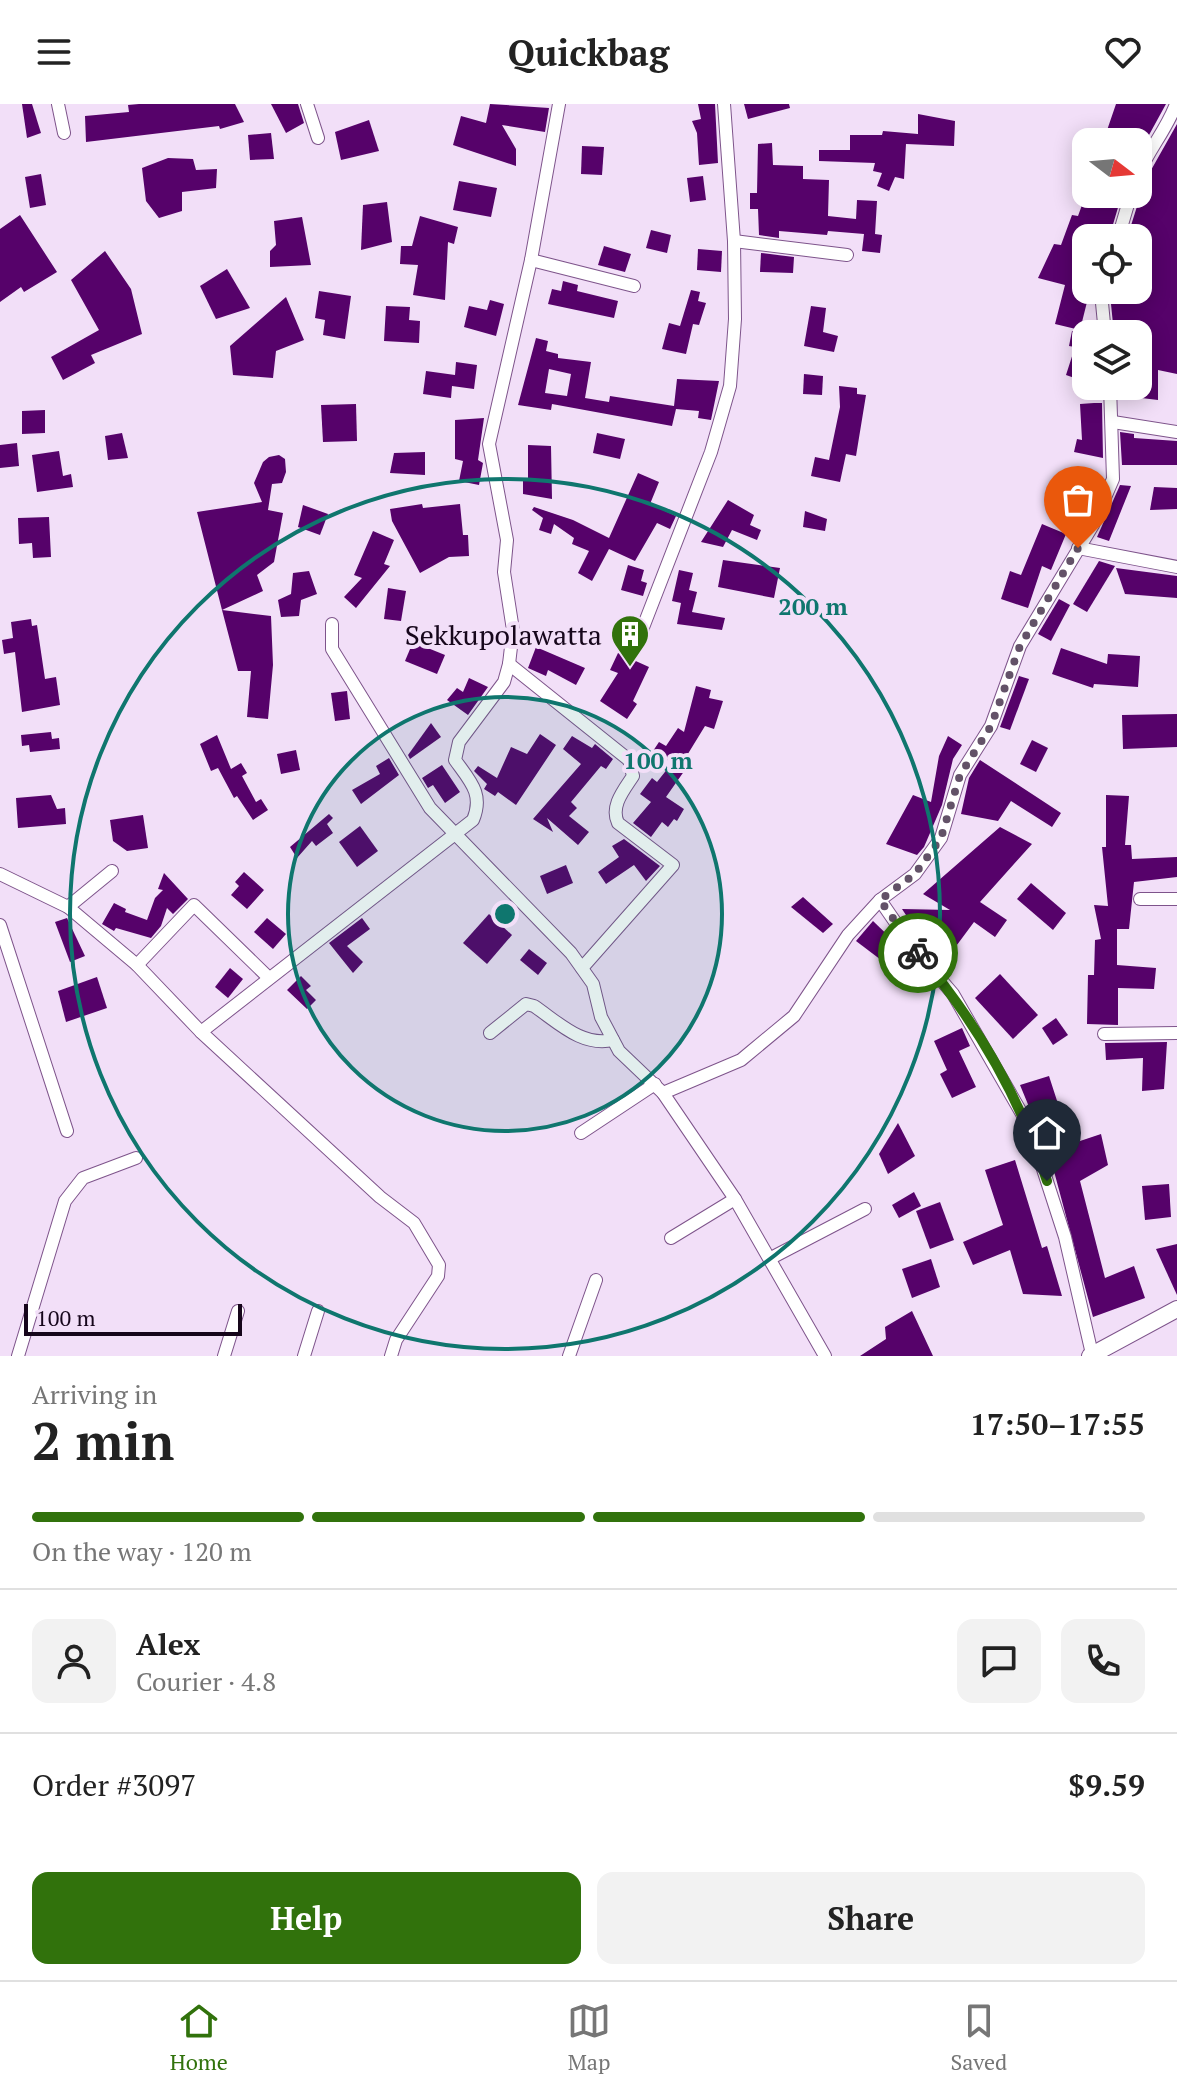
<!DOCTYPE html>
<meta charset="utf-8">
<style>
:root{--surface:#fff;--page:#f2f2f2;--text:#222;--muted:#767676;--line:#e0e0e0;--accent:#31720c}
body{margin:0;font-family:"PT Serif",serif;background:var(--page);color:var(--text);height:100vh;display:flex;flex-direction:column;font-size:30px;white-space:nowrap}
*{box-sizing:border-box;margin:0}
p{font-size:26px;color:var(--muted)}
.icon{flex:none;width:44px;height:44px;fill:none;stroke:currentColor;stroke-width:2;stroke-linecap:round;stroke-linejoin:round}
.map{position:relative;height:1252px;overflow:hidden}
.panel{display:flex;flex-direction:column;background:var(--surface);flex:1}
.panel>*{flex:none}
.needle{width:52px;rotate:106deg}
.fabs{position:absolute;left:1072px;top:24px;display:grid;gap:16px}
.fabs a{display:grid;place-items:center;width:80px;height:80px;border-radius:16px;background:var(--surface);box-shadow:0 4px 20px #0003;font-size:40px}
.scale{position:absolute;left:24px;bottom:20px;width:218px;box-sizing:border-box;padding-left:8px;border:4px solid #16061b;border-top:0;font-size:22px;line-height:28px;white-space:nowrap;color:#16061b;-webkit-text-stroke:6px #f2dff8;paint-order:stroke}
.pin{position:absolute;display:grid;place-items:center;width:68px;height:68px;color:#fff;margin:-82px -34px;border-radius:50% 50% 50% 0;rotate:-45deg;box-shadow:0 0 8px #0007}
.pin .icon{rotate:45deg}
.courier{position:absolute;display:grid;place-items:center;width:80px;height:80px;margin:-40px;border:6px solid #31720c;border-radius:50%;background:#fff;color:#222;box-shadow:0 2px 10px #0007}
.summary em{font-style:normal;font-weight:600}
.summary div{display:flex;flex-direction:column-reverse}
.summary{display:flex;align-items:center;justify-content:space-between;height:136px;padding:0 32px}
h1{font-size:52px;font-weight:600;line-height:60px}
.bar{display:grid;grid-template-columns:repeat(4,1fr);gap:12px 8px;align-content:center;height:96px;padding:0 32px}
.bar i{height:10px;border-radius:6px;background:var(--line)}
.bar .current{background:var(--accent)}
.bar p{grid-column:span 4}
.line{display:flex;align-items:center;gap:20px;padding:0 32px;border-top:2px solid var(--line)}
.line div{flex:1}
.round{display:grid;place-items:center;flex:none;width:84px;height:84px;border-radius:16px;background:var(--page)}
.cta{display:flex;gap:16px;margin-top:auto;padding:16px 32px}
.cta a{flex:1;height:92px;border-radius:16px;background:var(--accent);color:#fff;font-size:32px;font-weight:600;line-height:92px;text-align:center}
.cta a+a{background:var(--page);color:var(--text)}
header{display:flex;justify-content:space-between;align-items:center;height:104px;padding:0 32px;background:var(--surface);font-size:36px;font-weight:600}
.menu{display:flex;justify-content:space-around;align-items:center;height:112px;border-top:2px solid var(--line);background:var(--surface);font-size:22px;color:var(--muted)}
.menu a{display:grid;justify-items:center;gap:4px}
.menu .current{color:var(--accent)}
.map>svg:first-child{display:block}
.building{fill:#56026a;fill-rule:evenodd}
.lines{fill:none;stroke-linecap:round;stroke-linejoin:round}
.street-casing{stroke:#7e548b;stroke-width:14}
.secondary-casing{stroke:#7e548b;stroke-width:18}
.street{stroke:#fff;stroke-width:12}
.secondary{stroke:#fff;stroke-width:16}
.done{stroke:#635268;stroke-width:8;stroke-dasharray:0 14.4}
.route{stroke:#31720c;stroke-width:10}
.ring{fill:none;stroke:#0f766e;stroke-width:4}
.labels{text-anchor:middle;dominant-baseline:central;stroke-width:8;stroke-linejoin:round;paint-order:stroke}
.poi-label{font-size:28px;fill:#16061b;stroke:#f2dff8;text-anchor:end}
.centre{fill:#0f766e;stroke:#f2dff8;stroke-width:4}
.ring-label{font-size:24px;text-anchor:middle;font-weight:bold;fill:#0f766e;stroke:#f2dff8;stroke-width:8;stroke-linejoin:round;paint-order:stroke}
</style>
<header><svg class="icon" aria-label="menu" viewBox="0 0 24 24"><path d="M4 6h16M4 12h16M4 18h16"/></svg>Quickbag<svg class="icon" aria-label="heart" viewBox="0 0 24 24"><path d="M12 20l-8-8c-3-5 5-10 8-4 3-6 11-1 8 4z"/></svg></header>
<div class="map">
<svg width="1177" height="1252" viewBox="0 0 1177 1252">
<rect width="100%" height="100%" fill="#f2dff8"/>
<g class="building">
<path d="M22 0H32L41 29 27 34Z"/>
<path d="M139 0H235L244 18 220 25 219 22 86 38 85 12 129 8 128 1Z"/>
<path d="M271 0H298L304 19 286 29Z"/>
<path d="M490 0 549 4 545 28 502 21 516 45V62L453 41 461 12 486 19Z"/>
<path d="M698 0H715L718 59 699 61 697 29 692 17 701 15Z"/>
<path d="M744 0H789L790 4 748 15Z"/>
<path d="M1116 0H1166L1138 51V38H1103Z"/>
<path d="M918 10 955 17 954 42 906 40 904 75 895 73 889 87 877 82 882 69 873 67 875 59 819 57V46H850V31H882L883 27 918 30Z"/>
<path d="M369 16 379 47 341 56 335 28Z"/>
<path d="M1177 20V270L1158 266V296L1133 293 1128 292 1127 282H1138V230H1114L1111 200 1114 186H1138V134H1127L1140 93 1138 80 1146 75Z"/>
<path d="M271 29 274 55 250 56 248 31Z"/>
<path d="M772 39 773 61 803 62V75L829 76 828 112 856 115 857 96 877 97 875 130 882 131 880 149 862 147 864 130 828 127 827 131 779 127V134L759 131 758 105H750V89H757L758 40Z"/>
<path d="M582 42 604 43 602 71 581 70Z"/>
<path d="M168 54 193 55 196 66 217 65 216 84 182 88V107L159 114 146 97 142 64Z"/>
<path d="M41 70 46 101 30 104 25 73Z"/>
<path d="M703 72 706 96 690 98 687 74Z"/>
<path d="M459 77 497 84 491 113 453 106Z"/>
<path d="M1086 90H1122L1109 134H1086V186H1090L1080 226 1055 220 1065 181 1038 174 1054 140 1061 141 1072 111 1078 112Z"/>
<path d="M387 98 392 138 361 146 363 101Z"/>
<path d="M20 111 57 168 24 188 21 183 0 198V125Z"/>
<path d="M420 112 458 123 454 140 448 138 445 196 413 191 418 161 400 160 401 142H412Z"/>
<path d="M302 113 311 161 270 163V147L276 141 274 117Z"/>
<path d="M651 126 671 131 667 149 646 144Z"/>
<path d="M604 142 631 150 625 168 598 161Z"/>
<path d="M698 145 722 147 721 168 697 166Z"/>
<path d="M105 147 131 185 142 230 91 251 95 259 63 276 51 253 99 226 71 176Z"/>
<path d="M761 149 794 153 793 169 760 168Z"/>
<path d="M227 165 250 204 216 215 200 182Z"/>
<path d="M563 177 578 181 577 187 618 197 614 214 548 200 552 185 561 187Z"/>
<path d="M691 186 700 188 698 197 706 199 699 221 693 220 686 250 662 245 669 219 680 222Z"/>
<path d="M319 187 351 192 345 235 323 231 325 216 315 214Z"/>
<path d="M286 193 304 236 276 247 273 274 233 271 230 242Z"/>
<path d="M490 196 504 200 496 232 464 223 469 202 487 206Z"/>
<path d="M386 202 410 203 409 216 420 217 419 239 384 237Z"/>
<path d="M811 202 826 204 823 228 838 232 834 248 804 242Z"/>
<path d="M1084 218H1086V278L1066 271 1075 243 1069 242 1072 227 1080 228Z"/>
<path d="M536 234 548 237 546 247 558 250V254L591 258 585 294 609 298 610 292 674 302 677 275 719 277 711 316 698 314 699 307 676 305 672 322 552 300 551 306 518 301ZM549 265 571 270 567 292 545 289Z"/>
<path d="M456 258 477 261 474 285 452 282 451 294 423 290 426 267 455 271Z"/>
<path d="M804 270 823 272 822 291 803 290Z"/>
<path d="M839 282 857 284V290L866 291 856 352 846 350 840 378 811 372 815 353 829 356 840 303Z"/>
<path d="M1094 299H1102L1103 354 1074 348 1077 335 1082 336 1080 300Z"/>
<path d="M356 300 357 337 323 338 321 301Z"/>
<path d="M45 306V329L22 330V307Z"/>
<path d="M484 314 478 356 483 359 479 381 459 377 463 357 455 355V316Z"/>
<path d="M1120 328 1134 330V334L1177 337V361H1122Z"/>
<path d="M122 329 128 354 108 356 105 332Z"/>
<path d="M597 329 625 335 620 355 593 349Z"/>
<path d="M17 339 19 362 0 364V341Z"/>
<path d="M528 341 551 342 552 395 523 390V375H528Z"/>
<path d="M59 347 63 372 71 370 73 383 37 388 32 351Z"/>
<path d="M425 348V371L390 369 394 349Z"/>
<path d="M279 351 285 355 286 368 282 379 272 380 268 406 283 409 274 458 257 471 263 487 222 506 197 408 262 398 254 379 263 358 269 353Z"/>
<path d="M638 369 659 378 650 400 676 412 670 425 657 419 635 457 609 445 592 477 578 469 589 447 572 440 574 434 554 420 551 430 539 426 543 414 532 406 534 403 573 416 609 434Z"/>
<path d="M1120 381 1131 382 1109 437 1097 433Z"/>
<path d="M1154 383 1177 384V405L1150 406Z"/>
<path d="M728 396 754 411 750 421 761 426 757 436 732 426 723 443 701 438Z"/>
<path d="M422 400 423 404 460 400 463 431H468L469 452 449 453 420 469 392 417 390 405Z"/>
<path d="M303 401 328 410 320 431 298 423Z"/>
<path d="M805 407 827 415 825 427 803 423Z"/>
<path d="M49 413 51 453 33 454 32 439 19 440 18 414Z"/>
<path d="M1042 420 1066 430 1051 466 1042 462 1028 504 1001 495 1010 467 1021 471Z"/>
<path d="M373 427 394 436 384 460 390 462 356 504 344 493 362 474 354 471Z"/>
<path d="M723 456 780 464 774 494 718 483Z"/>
<path d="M1099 457 1115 462 1087 508 1073 500Z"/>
<path d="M628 461 644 466 641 477 647 479 643 492 621 486Z"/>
<path d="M1116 464 1177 472V494L1125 490Z"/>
<path d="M679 466 693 469 689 486 697 488 692 508 725 514 722 526 677 520 681 499 672 497Z"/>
<path d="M309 467 317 490 301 496 299 512 281 513 278 496 291 490 293 469Z"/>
<path d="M388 484 406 487 401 517 384 515Z"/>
<path d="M1059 495 1070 501 1051 537 1038 530Z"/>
<path d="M222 506 271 512 273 561 268 615 247 613 251 567H238Z"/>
<path d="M31 515 32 522 37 521 45 575 56 573 60 601 22 608 15 548 4 550 2 536 13 534 11 518Z"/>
<path d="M413 538 445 551 437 570 405 557Z"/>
<path d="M536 543 585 564 576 581 548 566 546 572 528 564Z"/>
<path d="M1061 544 1107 560 1108 550 1140 552 1138 583 1094 580 1093 584 1052 570Z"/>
<path d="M618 549 649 563 633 597 637 600 627 615 600 597 618 569 610 566Z"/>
<path d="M1019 572 1029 575 1010 626 1000 623Z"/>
<path d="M469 574 488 583 468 611 447 596 457 584 463 588Z"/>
<path d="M696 582 711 586 709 594 723 597 714 625 705 622 686 653 692 656 666 693 684 705 677 717 674 715 668 723 662 718 651 733 633 719 651 698 640 690 652 674 657 678 672 659 653 647 659 638 666 642 678 624 684 628Z"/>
<path d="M347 587 350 615 335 617 331 589Z"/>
<path d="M1177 610V643L1123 645 1122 611Z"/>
<path d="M431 619 441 633 410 655 408 651Z"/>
<path d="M51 628 52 635 59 634 60 645 30 648 29 641 22 642 21 631Z"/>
<path d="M540 630 556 641 516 701 498 688 495 692 484 685 487 680 474 667 478 662 497 674 511 643 527 650Z"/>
<path d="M217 631 231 665 241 659 247 669 242 672 256 698 261 695 268 706 253 716 237 692 234 694 218 664 211 667 200 640Z"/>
<path d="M572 632 592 644 595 640 613 655 606 665 601 662 571 698 577 704 569 712 589 728 578 741 547 714 553 728 533 715 581 660 563 645Z"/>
<path d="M948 632 962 641 953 655 942 701 924 743 917 751 886 740 913 691 931 698 939 652Z"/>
<path d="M1032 636 1048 644 1036 668 1020 660Z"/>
<path d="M296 646 300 666 281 670 277 650Z"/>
<path d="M389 654 399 671 361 700 352 686 380 670 376 662Z"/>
<path d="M980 656 1061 709 1052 723 1011 697 998 717 961 710 969 674Z"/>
<path d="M442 661 460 688 445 699 433 681 428 684 422 674Z"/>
<path d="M51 691 57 705 65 704 66 720 18 724 16 694Z"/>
<path d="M1106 691 1129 692 1125 741H1131L1132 755 1177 753V773L1134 778 1129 825H1117V861L1156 864 1154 885 1118 884V921L1087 920 1088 871H1094L1095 836 1101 835 1094 801 1108 802 1102 743H1106Z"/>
<path d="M329 710 333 714 327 720 333 729 316 742 312 737 297 754 290 743Z"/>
<path d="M143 711 148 744 127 747 113 737 110 716Z"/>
<path d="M360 722 378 747 357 763 339 738Z"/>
<path d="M1000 723 1032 740 980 798 1007 816 995 833 974 818 951 849 927 843 902 805 950 806 923 790Z"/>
<path d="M624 735 660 762 646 777 634 761 606 780 598 768 619 753 612 742Z"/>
<path d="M566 761 573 779 547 790 540 772Z"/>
<path d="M244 768 264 786 247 805 231 791 239 782 235 778Z"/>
<path d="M164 769 188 795 173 810 167 804 161 822 151 834 116 824 114 827 102 820 114 799 126 805 125 808 147 816 155 794 163 786 158 785Z"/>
<path d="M1031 779 1066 809 1053 826 1017 795Z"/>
<path d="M803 793 833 820 823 829 791 803Z"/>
<path d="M489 810 512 831 487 860 463 839Z"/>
<path d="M67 814 85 852 70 858 55 818Z"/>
<path d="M267 814 286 830 273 845 254 828Z"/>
<path d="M362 814 370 825 347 842 363 858 353 869 329 839Z"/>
<path d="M873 817 902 845 889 862 856 837Z"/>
<path d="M529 845 547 859 538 871 520 856Z"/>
<path d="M230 864 243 875 228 894 215 883Z"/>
<path d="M1000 870 1038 911 1013 935 975 894Z"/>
<path d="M301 872 311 882 306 886 316 896 307 905 287 886Z"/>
<path d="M97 873 107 904 66 918 58 887Z"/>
<path d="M1056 914 1068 931 1053 941 1042 924Z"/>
<path d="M962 924 970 942 959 947 976 983 952 994 940 970 947 966 934 937Z"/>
<path d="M1167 938 1164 985 1142 987 1143 954 1106 956 1105 939Z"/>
<path d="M1049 972 1071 1040 1101 1030 1108 1061 1080 1077 1105 1174 1134 1162 1145 1194 1093 1213 1051 1056 1020 981Z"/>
<path d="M898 1019 915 1052 888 1070 879 1050Z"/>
<path d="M1015 1056 1042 1144 1047 1142 1062 1192 1023 1190 1010 1146 973 1161 963 1138 1003 1121 985 1066Z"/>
<path d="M1169 1080 1171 1113 1145 1116 1142 1082Z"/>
<path d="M914 1088 921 1102 899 1114 892 1101Z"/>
<path d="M940 1098 954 1136 930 1145 916 1107Z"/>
<path d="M1177 1140V1191L1156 1145Z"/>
<path d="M931 1155 940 1183 912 1194 902 1165Z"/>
<path d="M912 1207 933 1252H860L886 1235 885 1223Z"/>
</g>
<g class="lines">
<defs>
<g id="street">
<path d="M58 0 64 29"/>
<path d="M307 0 318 34"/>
<path d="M1138 71C1149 45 1167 25 1176 0"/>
<path d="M1118 134 1131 90"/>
<path d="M734 137 847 151"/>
<path d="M531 156 634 182"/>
<path d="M1105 186 1102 199 1105 230"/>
<path d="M1113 318 1177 328"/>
<path d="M1078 444 1177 463"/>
<path d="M332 520V545L430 704 571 849 593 880 601 913 619 947 663 989 735 1095 825 1252"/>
<path d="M642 526 711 348 730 282 735 215 734 137 724 0"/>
<path d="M509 560 629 656 633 672C624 686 610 702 618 719L673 761 582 864"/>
<path d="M0 770 68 803 137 861 201 928 380 1093 414 1119 439 1161 438 1172 396 1236 391 1252"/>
<path d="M1140 795H1177"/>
<path d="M880 796 911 841 953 890 1029 1022 1065 1133 1092 1250"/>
<path d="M68 803 112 767"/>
<path d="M0 821 67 1027"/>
<path d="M137 861 194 801 269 874"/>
<path d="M201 928 473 716C484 690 470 677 455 656L459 638 504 578 509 560 513 526 504 468 507 436 489 340 531 156 559 0"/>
<path d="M490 929 526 900 534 902C559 919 582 943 613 936"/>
<path d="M1104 930 1177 929"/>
<path d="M663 989 741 956 794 912 848 831 880 796 915 770 941 734 960 671 991 622 1020 542 1093 421 1113 375 1110 282"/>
<path d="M581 1029 655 980"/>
<path d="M671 1134 735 1095"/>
<path d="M771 1154 865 1105"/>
<path d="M18 1252 65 1097 83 1074 136 1054"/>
<path d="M224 1252 238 1207"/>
<path d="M304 1252 318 1207"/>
<path d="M569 1252 596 1176"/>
</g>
<path id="secondary" d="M1090 1252 1177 1205"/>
</defs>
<use href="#street" class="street-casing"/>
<use href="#secondary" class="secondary-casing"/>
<use href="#street" class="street"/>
<use href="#secondary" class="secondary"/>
</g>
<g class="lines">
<path class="done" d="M918 849 880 796 915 770 941 734 960 671 991 622 1020 542 1078 444"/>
<path class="route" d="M918 849C975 916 1020 993 1047 1077"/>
</g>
<circle cx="505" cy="810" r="217" fill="#0f766e" fill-opacity=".12"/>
<g class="ring">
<circle cx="505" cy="810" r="217"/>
<circle cx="505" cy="810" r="435"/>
</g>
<defs>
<symbol id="building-pin" viewBox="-11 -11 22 30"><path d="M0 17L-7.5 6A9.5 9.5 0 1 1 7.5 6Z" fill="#31720c" stroke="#f2dff8"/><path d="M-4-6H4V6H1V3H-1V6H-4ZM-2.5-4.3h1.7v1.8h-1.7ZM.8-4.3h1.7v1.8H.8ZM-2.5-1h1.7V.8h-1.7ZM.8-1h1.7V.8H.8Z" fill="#fff"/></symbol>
</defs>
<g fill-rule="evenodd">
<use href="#building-pin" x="608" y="508" width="44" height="60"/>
</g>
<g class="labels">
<g class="poi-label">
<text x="602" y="530">Sekkupolawatta</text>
</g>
</g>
<circle cx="505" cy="810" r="12" class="centre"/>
<g class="ring-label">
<text x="813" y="511">200 m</text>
<text x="658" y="665">100 m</text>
</g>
</svg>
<div class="fabs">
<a><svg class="needle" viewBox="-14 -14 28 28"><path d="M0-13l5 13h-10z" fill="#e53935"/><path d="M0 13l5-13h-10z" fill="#767676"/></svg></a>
<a><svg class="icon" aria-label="locate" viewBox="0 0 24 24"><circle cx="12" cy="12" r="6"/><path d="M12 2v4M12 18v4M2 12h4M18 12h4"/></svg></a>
<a><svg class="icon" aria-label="layers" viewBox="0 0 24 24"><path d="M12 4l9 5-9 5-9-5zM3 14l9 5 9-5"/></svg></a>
</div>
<div class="scale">100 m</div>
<div class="pin" style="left:1078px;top:444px;background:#ea580c"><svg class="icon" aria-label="bag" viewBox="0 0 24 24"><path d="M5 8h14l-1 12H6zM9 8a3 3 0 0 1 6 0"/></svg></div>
<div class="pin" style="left:1047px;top:1077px;background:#1f2937"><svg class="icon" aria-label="home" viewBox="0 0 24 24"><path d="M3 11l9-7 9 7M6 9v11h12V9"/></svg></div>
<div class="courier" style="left:918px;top:849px"><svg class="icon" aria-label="bike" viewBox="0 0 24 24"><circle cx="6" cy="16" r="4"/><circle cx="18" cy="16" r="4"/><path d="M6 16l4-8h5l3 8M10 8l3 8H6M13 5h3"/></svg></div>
</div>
<section class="panel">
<div class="summary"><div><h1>2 min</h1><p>Arriving in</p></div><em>17:50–17:55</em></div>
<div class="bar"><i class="current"></i><i class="current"></i><i class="current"></i><i></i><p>On the way · 120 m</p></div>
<div class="line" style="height:144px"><a class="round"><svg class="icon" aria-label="person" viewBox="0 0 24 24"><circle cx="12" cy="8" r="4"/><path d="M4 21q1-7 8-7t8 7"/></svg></a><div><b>Alex</b><p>Courier · 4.8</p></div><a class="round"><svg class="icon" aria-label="chat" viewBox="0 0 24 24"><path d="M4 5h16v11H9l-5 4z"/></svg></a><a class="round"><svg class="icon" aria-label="phone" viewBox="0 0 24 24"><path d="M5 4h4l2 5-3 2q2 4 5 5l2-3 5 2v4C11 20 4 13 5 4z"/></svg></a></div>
<div class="line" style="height:104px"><div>Order #3097</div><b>$9.59</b></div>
<div class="cta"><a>Help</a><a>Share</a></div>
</section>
<nav class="menu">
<a class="current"><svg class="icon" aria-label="home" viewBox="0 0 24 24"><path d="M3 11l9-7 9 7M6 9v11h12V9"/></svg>Home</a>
<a><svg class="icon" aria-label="map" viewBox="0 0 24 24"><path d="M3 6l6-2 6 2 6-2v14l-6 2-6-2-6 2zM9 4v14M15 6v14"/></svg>Map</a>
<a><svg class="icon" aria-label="saved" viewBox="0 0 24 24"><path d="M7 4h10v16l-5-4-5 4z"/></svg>Saved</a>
</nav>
